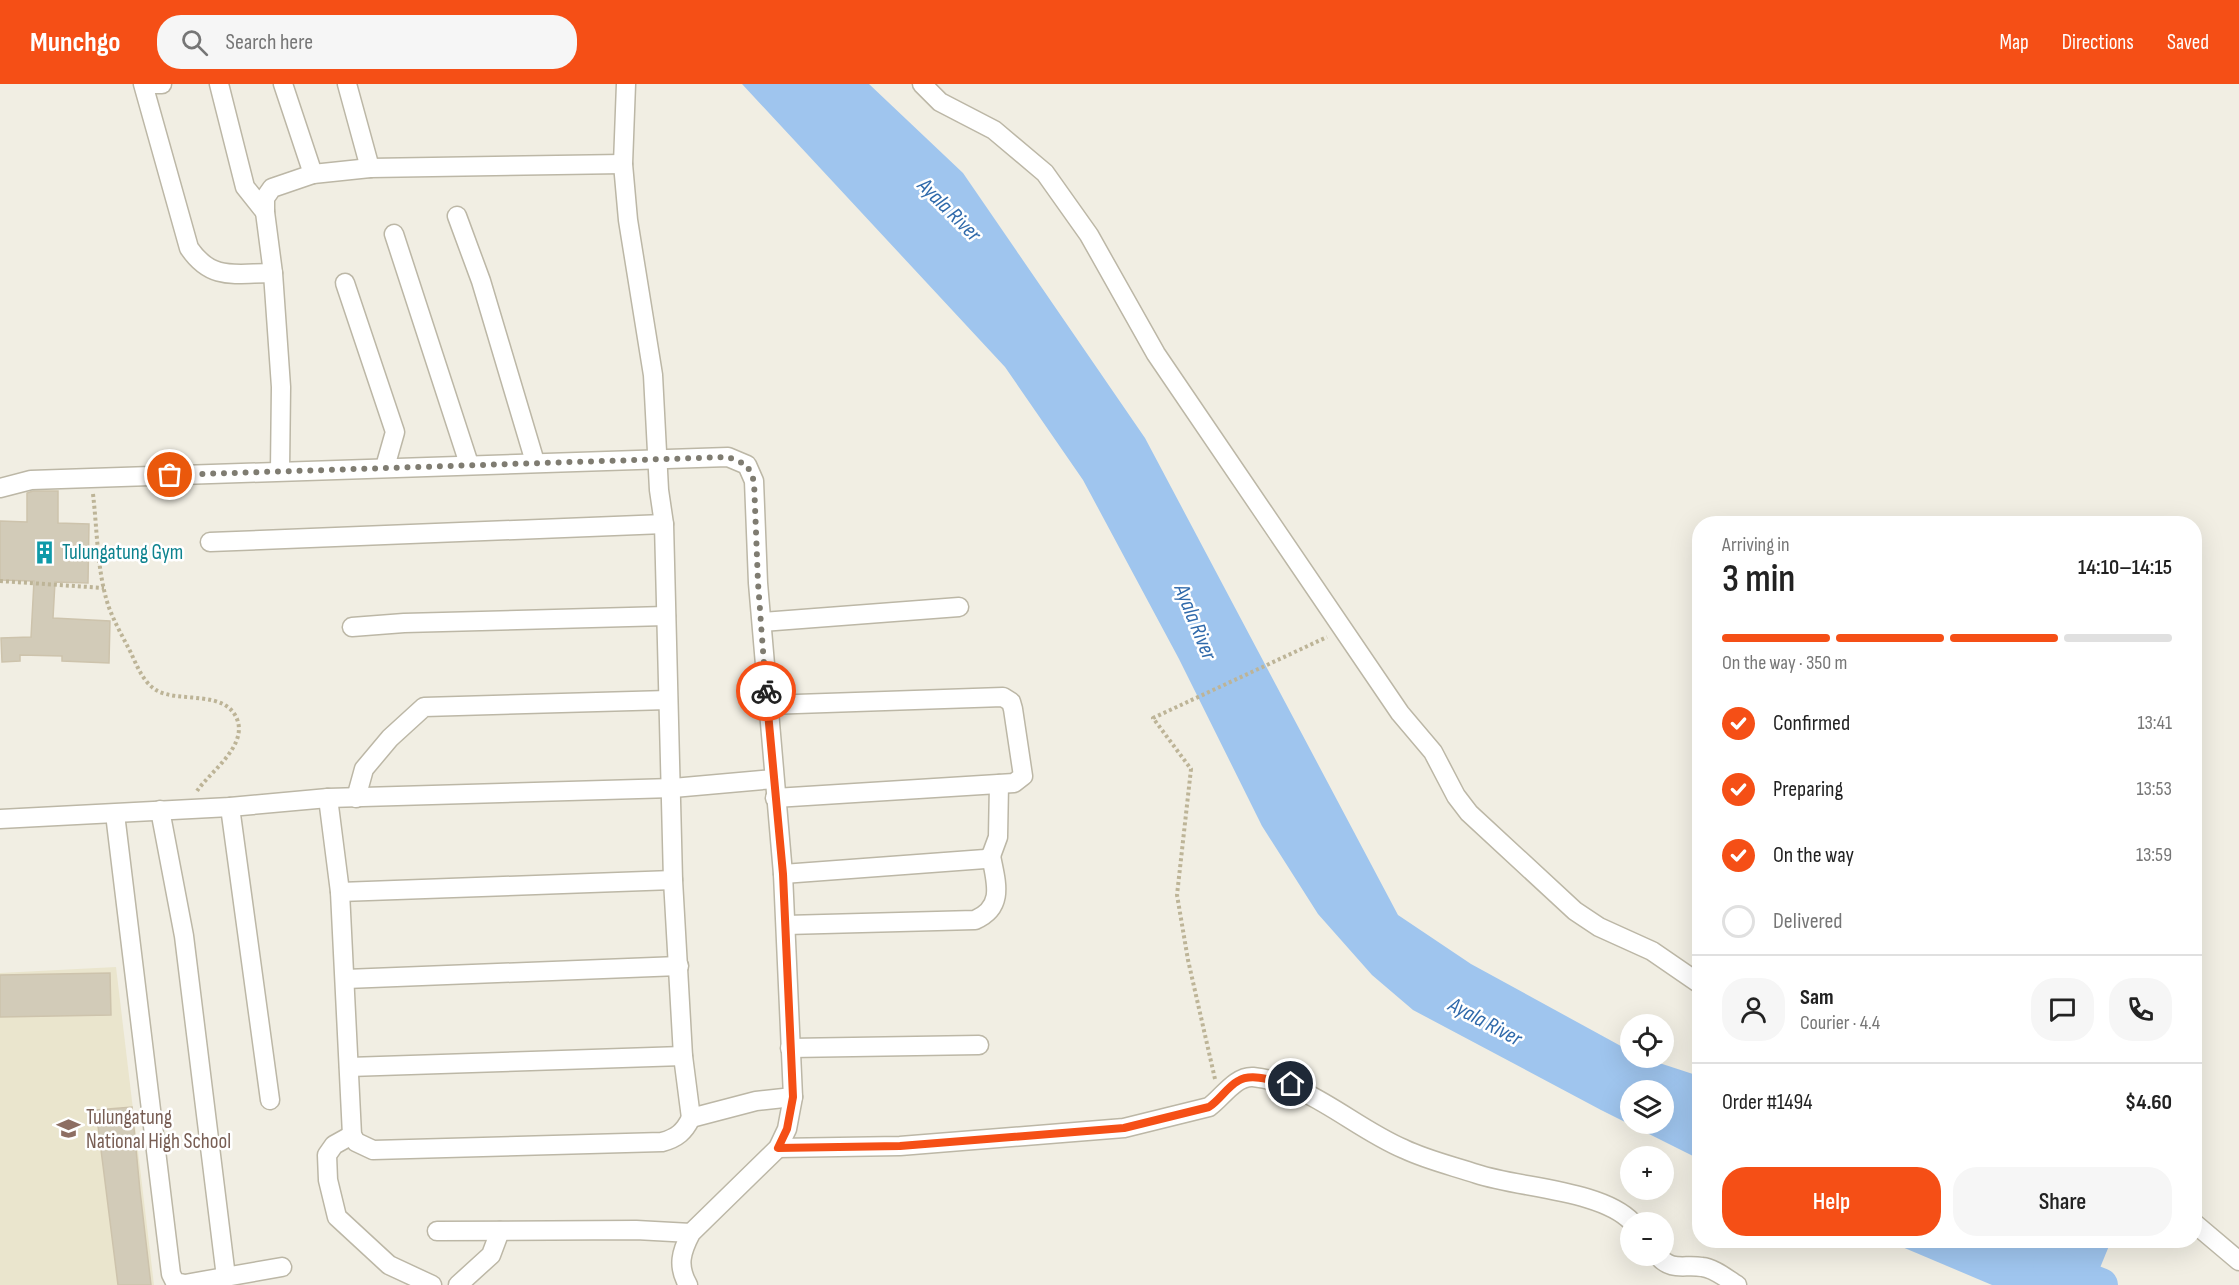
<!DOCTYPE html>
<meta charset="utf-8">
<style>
:root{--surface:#fff;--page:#f6f6f6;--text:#222;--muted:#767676;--line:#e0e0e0;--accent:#f54f16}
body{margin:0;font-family:"Sofia Sans Condensed",sans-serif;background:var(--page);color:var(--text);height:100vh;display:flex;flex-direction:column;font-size:22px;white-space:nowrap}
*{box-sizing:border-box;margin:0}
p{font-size:20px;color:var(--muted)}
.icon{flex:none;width:33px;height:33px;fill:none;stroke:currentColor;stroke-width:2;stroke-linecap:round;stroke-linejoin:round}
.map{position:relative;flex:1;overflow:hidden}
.sheet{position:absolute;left:1692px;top:432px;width:510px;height:732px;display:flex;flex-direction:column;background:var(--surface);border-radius:24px;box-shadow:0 6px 24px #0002}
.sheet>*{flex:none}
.fabs{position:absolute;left:1620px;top:930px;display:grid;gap:12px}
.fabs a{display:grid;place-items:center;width:54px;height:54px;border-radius:50%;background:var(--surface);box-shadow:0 6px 24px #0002;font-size:30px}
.pin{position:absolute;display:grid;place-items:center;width:51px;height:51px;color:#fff;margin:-26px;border:3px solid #fff;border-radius:50%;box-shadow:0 2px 6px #0007}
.courier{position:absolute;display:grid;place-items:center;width:60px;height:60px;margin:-30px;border:4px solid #f54f16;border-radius:50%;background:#fff;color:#222;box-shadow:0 2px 8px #0007}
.headline em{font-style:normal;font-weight:600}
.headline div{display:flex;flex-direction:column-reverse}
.headline{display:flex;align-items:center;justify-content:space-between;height:102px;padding:0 30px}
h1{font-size:39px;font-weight:600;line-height:45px}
.bar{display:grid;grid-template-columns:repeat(4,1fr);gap:9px 6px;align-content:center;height:72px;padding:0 30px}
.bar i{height:8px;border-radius:4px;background:var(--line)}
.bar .current{background:var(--accent)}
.bar p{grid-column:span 4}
.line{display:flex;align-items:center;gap:15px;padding:0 30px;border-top:2px solid var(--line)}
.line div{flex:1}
.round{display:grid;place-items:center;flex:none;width:63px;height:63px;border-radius:24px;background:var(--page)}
ol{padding:0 30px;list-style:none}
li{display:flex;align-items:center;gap:18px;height:66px}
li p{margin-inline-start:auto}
li .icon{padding:6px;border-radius:50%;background:var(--accent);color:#fff;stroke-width:4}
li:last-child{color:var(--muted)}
li i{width:33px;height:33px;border:3px solid var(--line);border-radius:50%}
.action{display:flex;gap:12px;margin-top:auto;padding:12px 30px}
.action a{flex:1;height:69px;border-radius:24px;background:var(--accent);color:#fff;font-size:24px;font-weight:600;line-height:69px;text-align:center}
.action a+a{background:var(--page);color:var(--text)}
header{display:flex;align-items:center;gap:36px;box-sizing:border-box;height:84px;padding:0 30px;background:var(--accent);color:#fff}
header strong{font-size:28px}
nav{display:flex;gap:33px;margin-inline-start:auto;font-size:21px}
.search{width:420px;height:54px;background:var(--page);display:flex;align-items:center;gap:15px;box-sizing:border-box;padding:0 21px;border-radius:24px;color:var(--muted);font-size:22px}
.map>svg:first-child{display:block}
.education{fill:#eae5cd}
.water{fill:#9fc5ee;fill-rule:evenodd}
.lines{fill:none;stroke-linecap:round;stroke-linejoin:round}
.river{stroke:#9fc5ee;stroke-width:34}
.building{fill:#d2cbb8;stroke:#cdc3ac;stroke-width:1.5}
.minor-casing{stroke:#bcb7a6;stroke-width:21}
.path{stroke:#bdb497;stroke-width:4;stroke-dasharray:3 3;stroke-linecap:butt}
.minor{stroke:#fff;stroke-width:18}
.done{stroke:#7f7c71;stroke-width:6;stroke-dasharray:0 10.8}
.route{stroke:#f54f16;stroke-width:8}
.labels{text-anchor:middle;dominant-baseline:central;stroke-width:5;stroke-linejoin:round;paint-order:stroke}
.culture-label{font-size:21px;fill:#0d838f;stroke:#fff;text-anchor:start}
.education-label{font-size:21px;fill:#785e54;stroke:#fff;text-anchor:start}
.water-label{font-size:22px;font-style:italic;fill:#306aab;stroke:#fff}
</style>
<header>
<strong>Munchgo</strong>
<div class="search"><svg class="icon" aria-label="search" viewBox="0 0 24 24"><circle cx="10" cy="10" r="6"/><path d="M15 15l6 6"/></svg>Search here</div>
<nav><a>Map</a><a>Directions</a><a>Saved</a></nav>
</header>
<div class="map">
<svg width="2239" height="1201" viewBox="0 0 2239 1201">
<rect width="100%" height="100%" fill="#f1eee3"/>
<path class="education" d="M116 883 154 1201H0V889Z"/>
<g class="water">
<path d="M742 0H869L963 89 1145 354 1398 831 1471 880 1630 967V974H1644L1699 992V1075L1601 1026 1413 926 1372 891 1318 830 1262 742 1179 575 1083 396 1005 283ZM1630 1006H1664V1040H1630Z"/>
<path d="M1888 1157 2111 1156V1157L2093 1201H1992Z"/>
</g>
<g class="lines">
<path class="river" d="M2050 1181 2101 1201"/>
</g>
<g class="building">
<path d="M33 407H58V439L89 440 88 499 55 498 53 534 110 537 109 579 62 577V572L20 571V577L2 578 1 554 31 553 34 497 0 496V437L27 438V409Z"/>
<path d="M110 889 111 931 0 933V891Z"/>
<path d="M132 1023 140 1107 151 1201H118L96 1026Z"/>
</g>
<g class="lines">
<defs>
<g id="minor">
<path d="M143 0 189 164C212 198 236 189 273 189"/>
<path d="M145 0H162"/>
<path d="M219 0 245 103 265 128"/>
<path d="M283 0 313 90"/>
<path d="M347 0 370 84"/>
<path d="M626 0 623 80 628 136 653 291 659 406 664 440 673 796 683 972 691 1034 756 1017 793 1013"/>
<path d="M922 0 940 18 994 46 1045 89 1089 151 1156 270 1400 629 1433 668 1456 712 1469 729 1575 827 1599 843 1652 867 1700 900"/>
<path d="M457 132 481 197 535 378"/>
<path d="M394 150 469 380"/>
<path d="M345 199 395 348 385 383"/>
<path d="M280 386 281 303 273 189 265 128V114L272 104 313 90 370 84 623 80"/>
<path d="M0 404 31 396 728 373 747 381 754 397 758 499 783 790 793 1013 787 1045 778 1064 691 1149C681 1168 677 1182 688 1201"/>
<path d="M210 458 664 440"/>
<path d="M762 538 959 523"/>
<path d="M352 543 404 539 666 532"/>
<path d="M767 621 1003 613 1011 618 1013 625 1023 692 1014 699 775 714"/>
<path d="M328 714 340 808 352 1051 356 1058 373 1066 662 1058C677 1054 684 1048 691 1034"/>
<path d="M356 714 364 685 390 654 424 623 668 616"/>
<path d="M230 723 270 1016"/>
<path d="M160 726 184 852 226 1193"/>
<path d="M115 730 171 1190 175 1198 185 1200 282 1183"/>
<path d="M0 735 230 723 328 714 673 704 774 695"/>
<path d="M783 790 985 775 991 772 998 753 999 700"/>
<path d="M340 808 673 796"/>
<path d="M786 841 975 836C1005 823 996 798 991 772"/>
<path d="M346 895 679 882"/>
<path d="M790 964 979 961"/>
<path d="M349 983 683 972"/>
<path d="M352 1051 334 1061 327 1071 328 1096 337 1133 389 1181 432 1201"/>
<path d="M778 1064 900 1062 1124 1044 1209 1023C1222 1014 1235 992 1253 993 1311 999 1352 1043 1404 1065 1427 1076 1453 1082 1477 1090 1519 1104 1602 1106 1632 1138"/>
<path d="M2194 1139 2239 1177"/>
<path d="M437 1147 636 1146 691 1149"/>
<path d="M1658 1172C1672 1188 1684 1180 1702 1183 1714 1184 1727 1195 1737 1201"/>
<path d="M458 1201 491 1171 500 1147"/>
</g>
</defs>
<use href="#minor" class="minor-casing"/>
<g class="path">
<path d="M93 410C97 444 97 481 106 514 111 533 122 551 131 569 137 582 143 598 156 606 179 620 228 604 238 638 245 664 210 688 197 707"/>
<path d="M0 497 104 504"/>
<path d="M1215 995 1188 876 1177 811 1191 685 1153 634 1327 553"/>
</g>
<use href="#minor" class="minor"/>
</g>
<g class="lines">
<path class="done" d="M170 391 728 373 747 381 754 397 758 499 766 607"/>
<path class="route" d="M766 607 783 790 793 1013 787 1045 778 1064 900 1062 1124 1044 1209 1023C1220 1016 1227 1003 1238 997 1252 988 1275 998 1291 1000"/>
</g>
<defs>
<symbol id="building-bare" viewBox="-9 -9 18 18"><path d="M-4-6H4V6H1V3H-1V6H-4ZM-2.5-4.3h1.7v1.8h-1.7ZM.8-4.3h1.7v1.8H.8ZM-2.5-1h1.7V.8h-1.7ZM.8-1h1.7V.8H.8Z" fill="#0f9aa8" stroke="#fff" stroke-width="2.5" paint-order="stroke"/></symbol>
<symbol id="school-bare" viewBox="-9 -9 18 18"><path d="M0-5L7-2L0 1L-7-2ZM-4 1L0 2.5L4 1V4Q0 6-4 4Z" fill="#8d6e63" stroke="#fff" stroke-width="2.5" paint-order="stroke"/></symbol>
</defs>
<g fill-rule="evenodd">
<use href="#building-bare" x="28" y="452" width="33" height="33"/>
<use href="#school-bare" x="52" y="1028" width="33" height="33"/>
</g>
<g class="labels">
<g class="culture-label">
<text x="62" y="468">Tulungatung Gym</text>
</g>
<g class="education-label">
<text x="86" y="1033">Tulungatung<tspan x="86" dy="24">National High School</tspan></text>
</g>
<g class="water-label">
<text transform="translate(949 126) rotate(45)">Ayala River</text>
<text transform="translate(1195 538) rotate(68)">Ayala River</text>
<text transform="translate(1485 938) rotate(28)">Ayala River</text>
</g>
</g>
</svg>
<div class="fabs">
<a><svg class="icon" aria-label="locate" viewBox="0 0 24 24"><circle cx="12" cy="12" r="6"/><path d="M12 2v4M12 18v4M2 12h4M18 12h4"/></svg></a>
<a><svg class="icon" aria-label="layers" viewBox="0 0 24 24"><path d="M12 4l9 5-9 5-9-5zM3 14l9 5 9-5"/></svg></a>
<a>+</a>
<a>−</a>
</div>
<div class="pin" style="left:170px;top:391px;background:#ea580c"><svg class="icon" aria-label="bag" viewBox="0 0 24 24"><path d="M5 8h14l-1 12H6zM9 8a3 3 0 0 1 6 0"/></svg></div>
<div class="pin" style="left:1291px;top:1000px;background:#1f2937"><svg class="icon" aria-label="home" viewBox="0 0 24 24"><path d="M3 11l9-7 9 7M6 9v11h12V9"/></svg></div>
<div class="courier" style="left:766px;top:607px"><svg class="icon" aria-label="bike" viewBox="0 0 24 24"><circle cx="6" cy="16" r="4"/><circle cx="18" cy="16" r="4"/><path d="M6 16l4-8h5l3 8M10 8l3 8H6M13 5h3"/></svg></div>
<section class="sheet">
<div class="headline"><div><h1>3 min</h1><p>Arriving in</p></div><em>14:10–14:15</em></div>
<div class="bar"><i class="current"></i><i class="current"></i><i class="current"></i><i></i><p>On the way · 350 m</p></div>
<ol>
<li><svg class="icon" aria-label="check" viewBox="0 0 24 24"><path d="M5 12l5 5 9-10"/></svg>Confirmed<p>13:41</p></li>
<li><svg class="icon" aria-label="check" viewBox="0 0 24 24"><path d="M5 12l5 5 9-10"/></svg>Preparing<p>13:53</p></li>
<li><svg class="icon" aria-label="check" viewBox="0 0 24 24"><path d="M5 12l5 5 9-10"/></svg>On the way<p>13:59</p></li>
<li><i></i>Delivered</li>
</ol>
<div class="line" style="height:108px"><a class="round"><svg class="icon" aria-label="person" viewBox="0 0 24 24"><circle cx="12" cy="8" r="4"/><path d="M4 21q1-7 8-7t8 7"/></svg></a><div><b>Sam</b><p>Courier · 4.4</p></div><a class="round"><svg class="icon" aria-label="chat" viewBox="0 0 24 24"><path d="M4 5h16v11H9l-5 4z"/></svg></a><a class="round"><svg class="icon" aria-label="phone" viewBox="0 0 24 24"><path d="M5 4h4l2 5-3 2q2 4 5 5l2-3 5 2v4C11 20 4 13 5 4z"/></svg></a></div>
<div class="line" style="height:78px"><div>Order #1494</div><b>$4.60</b></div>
<div class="action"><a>Help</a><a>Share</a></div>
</section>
</div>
